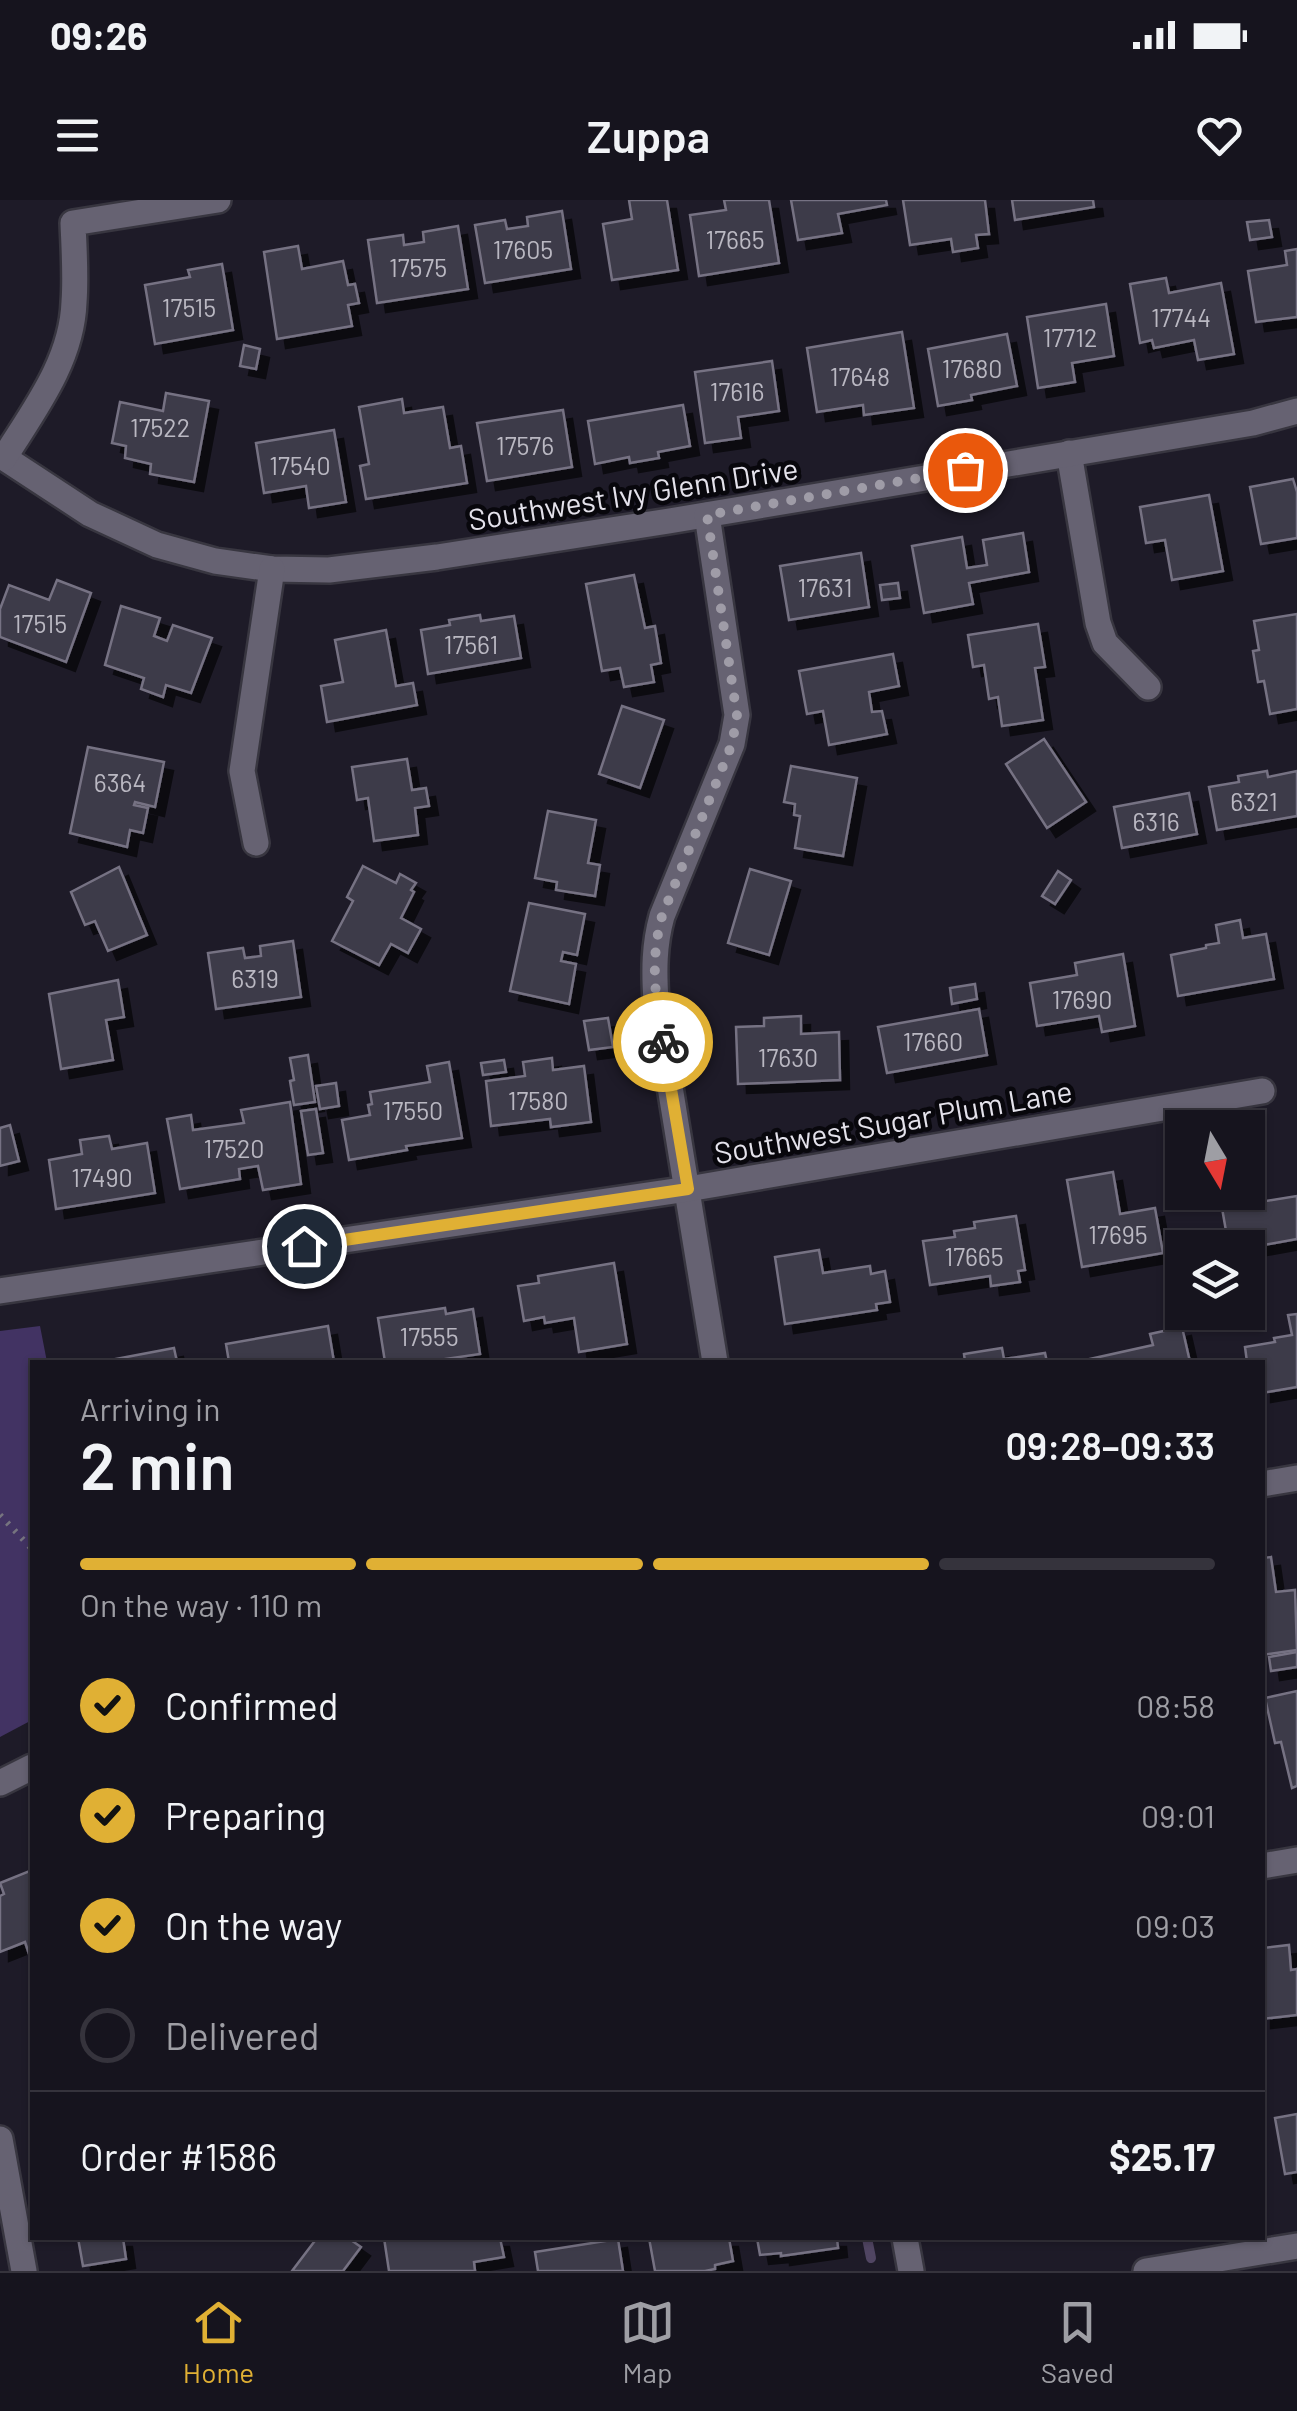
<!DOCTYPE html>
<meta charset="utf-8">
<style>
:root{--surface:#16141e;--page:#1f1d27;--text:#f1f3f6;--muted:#9e9ea4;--line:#35333c;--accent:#e0b034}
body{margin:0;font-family:Barlow,sans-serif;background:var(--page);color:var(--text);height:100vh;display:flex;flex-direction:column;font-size:38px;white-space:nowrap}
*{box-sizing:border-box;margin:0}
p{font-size:32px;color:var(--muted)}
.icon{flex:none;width:55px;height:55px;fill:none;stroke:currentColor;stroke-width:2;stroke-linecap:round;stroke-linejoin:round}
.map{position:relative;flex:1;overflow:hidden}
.drawer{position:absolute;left:30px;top:1160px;width:1235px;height:880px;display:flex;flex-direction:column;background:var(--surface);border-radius:0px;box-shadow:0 2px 8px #0004,0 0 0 2px var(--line)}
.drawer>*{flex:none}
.needle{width:65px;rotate:170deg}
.buttons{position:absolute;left:1165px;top:910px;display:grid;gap:20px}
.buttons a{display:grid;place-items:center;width:100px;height:100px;border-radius:0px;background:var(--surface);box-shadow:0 2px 8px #0004,0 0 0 2px var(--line);font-size:50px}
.pin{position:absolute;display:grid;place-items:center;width:85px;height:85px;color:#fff;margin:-42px;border:5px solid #fff;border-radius:50%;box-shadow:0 2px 10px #0007}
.courier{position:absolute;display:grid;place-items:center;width:100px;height:100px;margin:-50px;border:8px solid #e0b034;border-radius:50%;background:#fff;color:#222;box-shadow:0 2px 12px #0007}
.headline em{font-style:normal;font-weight:600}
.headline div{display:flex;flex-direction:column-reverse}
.headline{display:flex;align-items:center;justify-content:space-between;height:170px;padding:0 50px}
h1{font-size:65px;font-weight:600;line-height:75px}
.bar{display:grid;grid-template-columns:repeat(4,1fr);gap:15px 10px;align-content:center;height:120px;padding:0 50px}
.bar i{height:12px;border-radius:8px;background:var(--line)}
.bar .current{background:var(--accent)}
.bar p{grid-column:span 4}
.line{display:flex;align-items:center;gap:25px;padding:0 50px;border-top:2px solid var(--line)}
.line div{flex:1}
ol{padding:0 50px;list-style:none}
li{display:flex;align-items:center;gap:30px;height:110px}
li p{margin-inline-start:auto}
li .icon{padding:10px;border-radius:50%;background:var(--accent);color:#111;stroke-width:4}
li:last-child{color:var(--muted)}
li i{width:55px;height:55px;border:5px solid var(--line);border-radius:50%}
.status{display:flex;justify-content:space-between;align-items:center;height:70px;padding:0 50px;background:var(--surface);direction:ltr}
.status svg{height:28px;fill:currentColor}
header{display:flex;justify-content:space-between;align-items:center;height:130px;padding:0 50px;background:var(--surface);font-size:45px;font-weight:600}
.tabs{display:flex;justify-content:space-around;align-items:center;height:140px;border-top:2px solid var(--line);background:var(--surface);font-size:28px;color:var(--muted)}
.tabs a{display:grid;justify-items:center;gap:5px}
.tabs .current{color:var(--accent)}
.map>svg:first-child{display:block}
.green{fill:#423363}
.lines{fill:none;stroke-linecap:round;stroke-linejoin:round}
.stream{stroke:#504562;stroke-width:10}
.building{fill:#3d3a48;stroke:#767283;stroke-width:2.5;filter:url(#shadow)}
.minor-casing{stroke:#383640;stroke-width:30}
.path{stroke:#76747f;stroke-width:6;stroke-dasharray:2.5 8;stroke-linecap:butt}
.minor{stroke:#666272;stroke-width:25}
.done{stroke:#9f9ca7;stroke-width:10;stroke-dasharray:0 18}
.route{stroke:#e0b034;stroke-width:12}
.labels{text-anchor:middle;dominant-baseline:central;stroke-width:9;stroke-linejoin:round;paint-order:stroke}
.number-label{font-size:25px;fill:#bab8c2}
.street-label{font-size:30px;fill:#e4e2eb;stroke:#08070c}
</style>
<div class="status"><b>09:26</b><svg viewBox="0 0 49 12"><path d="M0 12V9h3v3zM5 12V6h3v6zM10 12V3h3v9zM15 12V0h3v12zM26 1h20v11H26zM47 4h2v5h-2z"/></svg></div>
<header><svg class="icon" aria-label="menu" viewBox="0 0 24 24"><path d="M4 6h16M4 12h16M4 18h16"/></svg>Zuppa<svg class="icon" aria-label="heart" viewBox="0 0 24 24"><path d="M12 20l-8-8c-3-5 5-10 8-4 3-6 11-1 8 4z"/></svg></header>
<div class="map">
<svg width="1297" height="2071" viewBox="0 0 1297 2071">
<defs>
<filter id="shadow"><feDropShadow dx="9" dy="9" stdDeviation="0" flood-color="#0009"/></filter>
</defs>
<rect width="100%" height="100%" fill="#1e1b28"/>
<path class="green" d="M40 1126 47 1162H32V1520L0 1537V1131Z"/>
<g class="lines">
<path class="stream" d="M867 2038 871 2058"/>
</g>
<g class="building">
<path d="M629 0H667L678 70 612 80 603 24 632 19Z"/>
<path d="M724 0H769L779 63 699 76 690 15 726 10Z"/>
<path d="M791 0H886L887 5 838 14 842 33 798 40Z"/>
<path d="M903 0H985L989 34 976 35 978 48 953 52 951 39 910 45Z"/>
<path d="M1012 0H1093L1094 7 1015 20Z"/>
<path d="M562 11 571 69 485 83 475 25 505 20 507 29 528 26 527 17Z"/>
<path d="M1269 20 1272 37 1250 40 1247 22Z"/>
<path d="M458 26 468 89 377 103 368 40 403 35 404 45 424 42 423 32Z"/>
<path d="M298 46 302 69 343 61 348 85 355 84 359 103 348 105 352 126 277 139 264 52Z"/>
<path d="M1297 49V117L1256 122 1248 71 1287 65 1285 51Z"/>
<path d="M222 64 233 130 155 144 145 85 190 77 188 70Z"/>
<path d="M1166 78 1169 93 1221 83 1234 154 1198 160 1194 140 1154 148 1152 140 1140 143 1130 84Z"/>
<path d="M1106 104 1114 156 1072 163 1075 182 1038 188 1027 117Z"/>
<path d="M902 132 914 208 864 215 863 205 817 212 807 148Z"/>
<path d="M1007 134 1017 186 971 195 972 200 938 206 928 149Z"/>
<path d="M244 145 260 149 256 169 240 166Z"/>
<path d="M772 161 779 211 738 217 741 238 705 243 695 172Z"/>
<path d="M166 193 209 201 194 282 150 274 151 264 125 258 126 246 112 243 120 202 163 211Z"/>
<path d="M402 199 404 213 443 207 450 248 461 246 467 283 366 299 360 266 369 264 359 207Z"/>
<path d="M683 205 690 246 658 252 659 258 630 263 629 257 595 264 588 221Z"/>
<path d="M563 210 572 267 487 281 477 223Z"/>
<path d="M334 230 346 302 309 308 306 286 264 293 256 243Z"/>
<path d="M1293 279 1297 292V338L1261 344 1250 287Z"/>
<path d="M1209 295 1223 371 1172 380 1165 340 1146 343 1140 307Z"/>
<path d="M1023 333 1029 372 969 383 973 404 924 413 912 346 962 337 967 368 987 365 983 340Z"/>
<path d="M861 353 869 407 789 420 780 366Z"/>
<path d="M634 375 645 428 655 426 661 463 651 465 654 482 624 487 620 468 602 471 586 384Z"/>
<path d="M57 380 91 393 66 462 0 437V409L9 385 49 400Z"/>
<path d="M898 383 900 398 882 400 880 385Z"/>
<path d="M121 406 160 418 154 436 167 441 173 425 212 438 191 493 166 485 163 497 141 489 144 478 105 465Z"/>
<path d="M1297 414V509L1270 514 1264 481 1258 482 1253 451 1259 450 1254 421Z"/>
<path d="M480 415 481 421 514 416 521 458 428 474 421 430 450 425 449 420Z"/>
<path d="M1038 424 1045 467 1035 468 1043 520 1002 526 998 497 989 499 984 465 973 467 968 435Z"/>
<path d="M386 430 396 486 413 483 417 505 327 522 321 486 343 482 335 440Z"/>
<path d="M893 454 899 486 869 492 872 512 882 511 887 534 829 545 823 511 807 514 799 471Z"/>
<path d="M622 506 664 520 640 588 599 574Z"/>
<path d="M1044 539 1086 602 1047 628 1006 564Z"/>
<path d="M88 547 164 562 155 607 135 602 134 605 148 608 143 633 130 630 127 647 70 633Z"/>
<path d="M407 559 412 590 426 588 429 606 415 608 418 635 374 641 368 598 357 600 352 567Z"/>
<path d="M791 566 857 578 843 656 795 648 800 616 794 615 795 604 784 602Z"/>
<path d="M1267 571 1268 577 1297 571V616L1217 630 1209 587 1239 582 1238 576Z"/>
<path d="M1189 593 1197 634 1122 648 1114 607Z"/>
<path d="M548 611 596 620 588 663 600 665 595 696 556 690 557 682 535 678Z"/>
<path d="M363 666 396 683 400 674 416 683 411 690 414 692 401 718 421 729 408 753 391 744 379 765 332 741 353 701 347 697Z"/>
<path d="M119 667 147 735 108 751 95 721 85 725 71 692Z"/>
<path d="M750 669 791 681 769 755 728 743Z"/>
<path d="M1058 671 1071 680 1055 704 1042 696Z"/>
<path d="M529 703 585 714 577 755 563 752 561 761 576 764 569 804 510 791Z"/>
<path d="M1240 720 1243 738 1266 734 1274 779 1178 796 1171 755 1206 748V745L1219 743 1216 725Z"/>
<path d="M293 741 301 797 216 809 208 753 243 748 245 758 261 756 260 746Z"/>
<path d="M1123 754 1135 826 1102 832 1099 816 1037 826 1030 783 1077 775 1075 763Z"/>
<path d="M118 780 124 817 106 820 113 860 61 869 49 794Z"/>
<path d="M975 784 977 799 952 804 950 788Z"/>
<path d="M979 809 987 855 887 873 878 827Z"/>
<path d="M801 816V834L839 832 840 880 738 884 736 827 764 826V818Z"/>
<path d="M608 818 613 847 589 850 584 821Z"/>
<path d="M308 855 315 902 294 905 290 881 294 880 290 858Z"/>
<path d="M552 858 553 870 584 866 591 922 551 927 550 919 491 926 486 881 525 876 523 862Z"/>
<path d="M504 860 506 872 483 875 481 863Z"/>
<path d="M449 862 462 938 406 946 407 950 349 960 342 920 370 915 368 905 372 904 370 892 430 882 427 866Z"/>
<path d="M336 883 339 906 320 909 316 886Z"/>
<path d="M290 902 301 984 263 990 258 966 239 969 240 979 180 989 167 919 191 915 193 930 244 923 241 910Z"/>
<path d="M316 909 323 953 308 955 301 911Z"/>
<path d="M10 925 19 961 0 966V928Z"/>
<path d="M109 936 112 949 147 943 155 993 56 1009 49 960 82 954 80 940Z"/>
<path d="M1113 972 1120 1014 1155 1008 1163 1053 1082 1067 1067 980Z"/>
<path d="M1297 996V1039L1247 1048H1229L1222 1008Z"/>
<path d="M1016 1016 1025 1070 1018 1071 1020 1082 991 1086 990 1076 930 1085 923 1041 955 1037 954 1031 975 1028 974 1022Z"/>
<path d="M819 1050 823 1073 870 1066 871 1074 885 1071 890 1102 876 1104 877 1110 785 1124 775 1057Z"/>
<path d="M614 1063 627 1144 579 1152 574 1118 545 1123 544 1117 524 1121 518 1086 539 1083 538 1076Z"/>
<path d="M445 1108 446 1114 473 1109 480 1154 425 1162H385L378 1118Z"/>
<path d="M1297 1114V1187L1262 1193V1162H1247L1245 1147 1275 1142 1274 1138 1292 1135 1288 1115Z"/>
<path d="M328 1126 334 1162H229L226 1144Z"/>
<path d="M1182 1127 1190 1162H1091L1090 1159 1153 1145 1150 1134Z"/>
<path d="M174 1148 177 1162H100Z"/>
<path d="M1002 1148 1004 1159 1045 1153 1047 1162H965L964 1154Z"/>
<path d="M1271 1357 1276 1392 1295 1390 1297 1450 1262 1455V1358Z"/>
<path d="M1297 1452V1467L1271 1471 1269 1457Z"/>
<path d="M1297 1491V1586L1292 1588 1281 1542 1275 1543 1265 1498Z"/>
<path d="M32 1670V1753L29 1754 25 1742 0 1752V1696L4 1694 0 1683Z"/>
<path d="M1289 1745 1291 1770 1297 1769V1815L1262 1819V1748Z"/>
<path d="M1297 1914V1972L1285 1974 1275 1918Z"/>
<path d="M78 2038H123L126 2059 83 2066Z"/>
<path d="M317 2038H348L361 2047 343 2071H292Z"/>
<path d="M384 2038H500L504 2057 474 2062 475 2071H389Z"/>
<path d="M649 2038H729L733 2061 715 2065V2069L705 2071H655Z"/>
<path d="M757 2038H837L838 2048 781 2056V2053L760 2055Z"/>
<path d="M618 2039 623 2071H538L535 2052Z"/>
</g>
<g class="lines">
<defs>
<g id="minor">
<path d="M1069 253 1098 423 1105 443 1148 487"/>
<path d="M0 255 90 314 157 345 215 361 272 369 329 370 437 357 669 321 1253 223 1297 211"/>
<path d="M4 258C34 210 72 161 74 102 76 76 74 49 73 23L218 0"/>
<path d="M707 315 737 515 732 544 662 716C654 745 654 771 656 801L715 1162"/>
<path d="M256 643 242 571 272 369"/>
<path d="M0 1091 688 989 1262 891"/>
<path d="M1262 1284 1297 1278"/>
<path d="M0 1583 32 1567"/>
<path d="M1262 1666 1297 1660"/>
<path d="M0 1939 24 2071"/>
<path d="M905 2038 911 2071"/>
<path d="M1146 2071 1297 2046"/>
</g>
</defs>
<use href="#minor" class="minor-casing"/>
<path class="path" d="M0 1315 32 1349"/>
<use href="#minor" class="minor"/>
</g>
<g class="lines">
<path class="done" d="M663 842C655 797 650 760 662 716L732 544 737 516 707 315 965 270"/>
<path class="route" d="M304 1046 688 989 663 842"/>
</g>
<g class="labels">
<g class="number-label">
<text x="735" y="39">17665</text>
<text x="523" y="49">17605</text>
<text x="418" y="67">17575</text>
<text x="189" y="107">17515</text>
<text x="1181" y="117">17744</text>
<text x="1070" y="137">17712</text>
<text x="972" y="168">17680</text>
<text x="860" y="176">17648</text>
<text x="737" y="191">17616</text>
<text x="160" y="227">17522</text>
<text x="525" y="245">17576</text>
<text x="300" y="265">17540</text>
<text x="825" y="387">17631</text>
<text x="40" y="423">17515</text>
<text x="471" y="444">17561</text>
<text x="120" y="582">6364</text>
<text x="1254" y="601">6321</text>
<text x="1156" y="621">6316</text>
<text x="255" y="778">6319</text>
<text x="1082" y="799">17690</text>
<text x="933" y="841">17660</text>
<text x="788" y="857">17630</text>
<text x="538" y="900">17580</text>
<text x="413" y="910">17550</text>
<text x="234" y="948">17520</text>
<text x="102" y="977">17490</text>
<text x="1118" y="1034">17695</text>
<text x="974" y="1056">17665</text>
<text x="429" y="1136">17555</text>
</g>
<g class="street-label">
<text transform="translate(633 293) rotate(-9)">Southwest Ivy Glenn Drive</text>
<text transform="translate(893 921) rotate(-10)">Southwest Sugar Plum Lane</text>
</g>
</g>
</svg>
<div class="buttons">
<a><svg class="needle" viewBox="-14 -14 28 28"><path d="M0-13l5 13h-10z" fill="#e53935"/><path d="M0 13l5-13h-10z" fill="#9e9ea4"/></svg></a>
<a><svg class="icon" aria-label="layers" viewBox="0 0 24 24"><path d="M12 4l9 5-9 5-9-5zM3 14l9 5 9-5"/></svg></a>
</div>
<div class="pin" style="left:965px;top:270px;background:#ea580c"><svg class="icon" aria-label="bag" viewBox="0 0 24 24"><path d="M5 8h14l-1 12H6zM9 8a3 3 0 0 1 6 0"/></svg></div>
<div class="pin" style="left:304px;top:1046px;background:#1f2937"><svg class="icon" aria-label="home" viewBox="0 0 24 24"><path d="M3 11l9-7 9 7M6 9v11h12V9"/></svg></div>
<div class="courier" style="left:663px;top:842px"><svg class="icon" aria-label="bike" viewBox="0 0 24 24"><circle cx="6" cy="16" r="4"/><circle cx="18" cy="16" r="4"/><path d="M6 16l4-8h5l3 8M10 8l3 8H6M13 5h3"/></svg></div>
<section class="drawer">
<div class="headline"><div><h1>2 min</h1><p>Arriving in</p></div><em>09:28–09:33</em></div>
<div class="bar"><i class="current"></i><i class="current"></i><i class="current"></i><i></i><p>On the way · 110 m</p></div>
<ol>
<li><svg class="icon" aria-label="check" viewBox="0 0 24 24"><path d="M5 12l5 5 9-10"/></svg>Confirmed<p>08:58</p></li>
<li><svg class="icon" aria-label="check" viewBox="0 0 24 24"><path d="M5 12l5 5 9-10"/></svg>Preparing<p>09:01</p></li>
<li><svg class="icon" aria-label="check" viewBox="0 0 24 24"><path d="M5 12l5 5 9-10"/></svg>On the way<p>09:03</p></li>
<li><i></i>Delivered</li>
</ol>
<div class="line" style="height:130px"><div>Order #1586</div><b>$25.17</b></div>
</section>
</div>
<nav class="tabs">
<a class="current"><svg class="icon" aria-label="home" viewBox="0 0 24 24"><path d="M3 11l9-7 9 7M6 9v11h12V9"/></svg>Home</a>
<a><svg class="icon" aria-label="map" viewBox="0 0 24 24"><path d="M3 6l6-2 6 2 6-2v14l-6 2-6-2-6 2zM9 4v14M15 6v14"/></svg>Map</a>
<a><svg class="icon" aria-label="saved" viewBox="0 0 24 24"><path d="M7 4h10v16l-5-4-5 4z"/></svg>Saved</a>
</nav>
